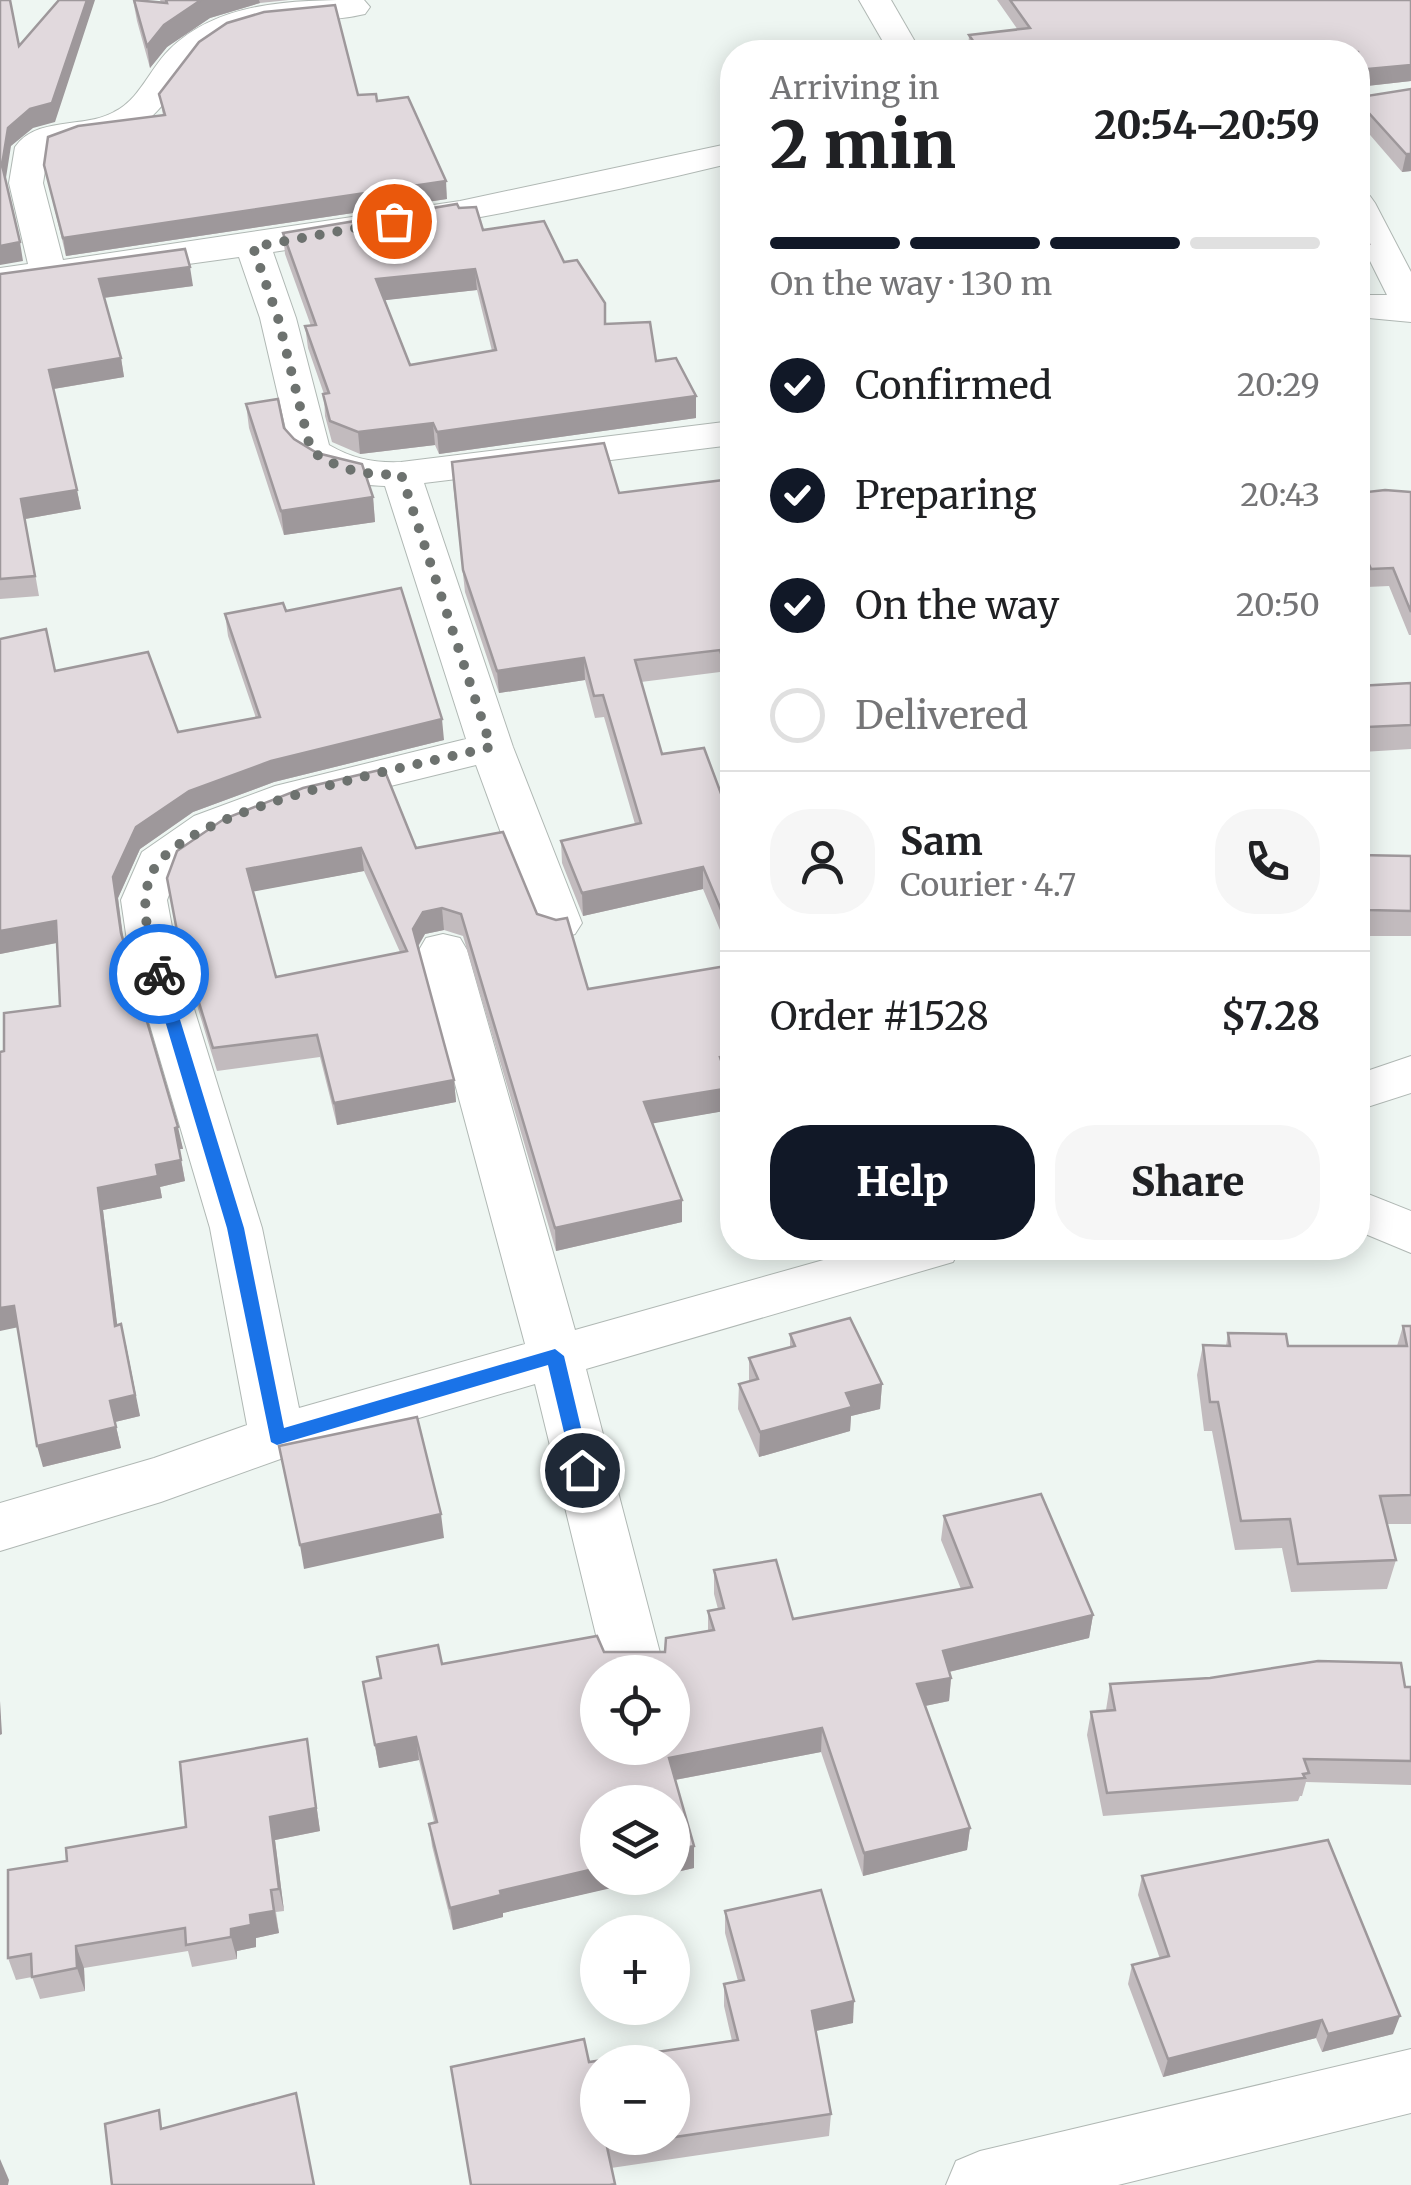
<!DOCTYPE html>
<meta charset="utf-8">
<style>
:root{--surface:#fff;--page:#f6f6f6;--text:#202124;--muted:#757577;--line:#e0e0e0;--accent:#111827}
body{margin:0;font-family:Merriweather,serif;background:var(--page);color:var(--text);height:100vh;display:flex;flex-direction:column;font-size:38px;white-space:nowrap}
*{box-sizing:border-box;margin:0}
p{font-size:32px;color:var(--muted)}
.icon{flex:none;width:55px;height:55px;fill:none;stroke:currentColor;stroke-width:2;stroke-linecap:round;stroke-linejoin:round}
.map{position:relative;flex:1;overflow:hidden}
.side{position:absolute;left:720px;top:40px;width:650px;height:1220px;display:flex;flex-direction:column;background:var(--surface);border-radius:40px;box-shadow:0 5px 25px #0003}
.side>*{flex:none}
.fabs{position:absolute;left:580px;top:1655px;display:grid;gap:20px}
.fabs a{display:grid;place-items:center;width:110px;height:110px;border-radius:50%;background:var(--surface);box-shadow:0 5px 25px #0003;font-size:50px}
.pin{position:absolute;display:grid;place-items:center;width:85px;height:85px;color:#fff;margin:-42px;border:5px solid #fff;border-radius:50%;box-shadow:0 2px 10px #0007}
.courier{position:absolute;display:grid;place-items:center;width:100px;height:100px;margin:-50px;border:8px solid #1a73e8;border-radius:50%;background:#fff;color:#222;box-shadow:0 2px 12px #0007}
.head em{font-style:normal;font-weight:800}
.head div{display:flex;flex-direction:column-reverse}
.head{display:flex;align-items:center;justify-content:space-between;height:170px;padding:0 50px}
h1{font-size:65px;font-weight:800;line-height:75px}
.bar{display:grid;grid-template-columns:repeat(4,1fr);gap:15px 10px;align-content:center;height:120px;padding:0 50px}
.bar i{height:12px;border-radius:8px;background:var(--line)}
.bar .active{background:var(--accent)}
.bar p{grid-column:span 4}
.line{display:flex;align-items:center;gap:25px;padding:0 50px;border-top:2px solid var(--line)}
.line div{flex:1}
.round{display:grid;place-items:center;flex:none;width:105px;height:105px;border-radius:40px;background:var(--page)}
ol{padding:0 50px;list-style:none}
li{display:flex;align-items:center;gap:30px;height:110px}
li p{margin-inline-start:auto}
li .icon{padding:10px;border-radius:50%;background:var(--accent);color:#fff;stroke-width:4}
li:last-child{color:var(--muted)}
li i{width:55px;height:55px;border:5px solid var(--line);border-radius:50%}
.action{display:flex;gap:20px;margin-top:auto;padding:20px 50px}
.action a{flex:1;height:115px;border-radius:40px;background:var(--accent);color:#fff;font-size:40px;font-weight:800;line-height:115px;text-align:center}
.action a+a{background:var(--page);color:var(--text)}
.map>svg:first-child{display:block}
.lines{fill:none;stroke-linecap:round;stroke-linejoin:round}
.street-casing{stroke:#b0b8b4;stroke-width:2}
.street{fill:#fff;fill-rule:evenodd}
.wall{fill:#c2bbbe;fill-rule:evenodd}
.shaded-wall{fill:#9e989b}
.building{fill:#e1d9dd;stroke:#9e989b;stroke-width:2.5;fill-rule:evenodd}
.route{fill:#1a73e8}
.done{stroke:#6d726f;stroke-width:10;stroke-dasharray:0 18}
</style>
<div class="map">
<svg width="1411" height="2185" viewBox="0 0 1411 2185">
<rect width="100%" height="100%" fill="#eef6f2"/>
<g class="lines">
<defs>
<g id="street">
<path d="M364 0 370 7 365 14C312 27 256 13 209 48 180 70 169 110 137 127 109 142 75 135 48 152L43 183 63 260 460 201 732 143V163C580 200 427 229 273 252L296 318 329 445C353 459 374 463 401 462L732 421V445L424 483 513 747 582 923 575 934 558 939 541 934 534 923 476 765 305 807 226 838 178 871 167 900 177 954 262 1228 299 1408 525 1344 419 950 426 938 443 934 460 938 467 950 575 1330 866 1248H960L953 1262 586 1369 665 1672H605L535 1384 286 1457 161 1502 0 1551V1503L154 1458 247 1425 210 1228 129 954 121 900 142 852 194 816 275 786 466 739 385 486C355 485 310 478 291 451L260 318 239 257 0 290V268L28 264 9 183 15 147C36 116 84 129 114 112 140 99 149 70 169 50 219 0 297 0 364 0Z"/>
<path d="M859 0H891L921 52H889Z"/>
<path d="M1358 193 1370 196 1375 203 1411 272V322L1358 317V295H1387L1358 237Z"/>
<path d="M1411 1056V1093L1358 1110V1074Z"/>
<path d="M1358 1190 1411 1211V1253L1358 1231Z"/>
<path d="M1411 2049V2113L1118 2185H946L956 2161 980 2151Z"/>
</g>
</defs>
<use href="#street" class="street-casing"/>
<use href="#street" class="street"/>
</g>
<g class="wall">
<path d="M133 0 161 2 160 0H289L260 3 210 18 167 47 150 68 137 21Z"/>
<path d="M997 0H1411V83V81L1358 87V52H968L969 35 1018 30Z"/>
<path d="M1411 89V171L1402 172 1358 121V93L1361 97Z"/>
<path d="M159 94 358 95 377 101 447 199 66 256 44 165 163 115Z"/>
<path d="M459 208 483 230 564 262 606 324 656 361 696 418 439 454 435 445 360 454 332 442 325 416 324 394 308 348 305 326H311L285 254 283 233ZM477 290 492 351 410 365 384 300Z"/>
<path d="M1358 210 1369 244 1366 262 1358 263Z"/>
<path d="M0 274 193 286 104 298 121 358 124 377 54 389 81 509 25 519 39 596 0 599Z"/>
<path d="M246 404 284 428 294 439 373 497 375 522 284 535 249 428Z"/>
<path d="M732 479V712L720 672 641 682 662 754 729 815H732V959L703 889 583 916 562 863 561 841 635 824 604 717 595 718 585 680 499 693 465 592 453 483 619 493Z"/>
<path d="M1411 492V635H1409L1389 586 1367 587 1358 566V493Z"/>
<path d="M225 614 444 740 274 782 193 812 140 849 118 898 124 942 183 1149H179L185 1181 160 1187 162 1198 103 1210 117 1325 140 1416 115 1422 121 1448 43 1467 4 1051 60 1006 57 943 0 954V639L55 671 178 732 256 718 228 636Z"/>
<path d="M1411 683V749L1362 752 1358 740V701Z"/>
<path d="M416 848 537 914 588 989 732 965V1078H727L730 1110 652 1123 682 1200V1222L556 1251 463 936 444 930 425 934 418 947 454 1080 456 1102 337 1125 320 1057 217 1071 181 953 167 878 177 851ZM364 871 400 952 276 977 253 891Z"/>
<path d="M1358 855 1411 856V936H1363L1358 909Z"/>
<path d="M1403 1326H1411V1524H1387L1396 1560 1387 1589 1291 1592 1282 1548 1235 1550 1212 1431H1204L1197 1375 1203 1345 1226 1346 1228 1333 1288 1346H1397Z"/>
<path d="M790 1334 882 1384 880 1409 851 1416 850 1431 759 1457 738 1409 739 1384 749 1382V1358L790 1348Z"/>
<path d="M944 1516 1093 1615 1089 1638 949 1672 951 1678 949 1701 925 1706 970 1828 967 1850 863 1876 821 1752 675 1780 694 1846V1868L503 1913V1917L453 1930 432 1846 429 1824 434 1822 419 1760 379 1768 363 1682 380 1679 377 1657 442 1664 604 1652H665L708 1631V1611L718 1609 714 1594V1570L793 1619 961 1589 941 1540Z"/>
<path d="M1110 1684 1411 1687V1785L1306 1782 1302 1796H1300L1298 1801 1103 1816 1087 1735 1091 1712 1106 1710Z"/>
<path d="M307 1739 320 1831 275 1840 284 1911 276 1912 279 1933 256 1938V1947L237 1951V1959L192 1967 188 1951 84 1968 85 1991 40 1999 32 1977 16 1980 8 1958 67 1861 186 1827Z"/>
<path d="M1142 1876 1393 2034 1322 2052 1316 2038 1163 2077 1128 1984 1132 1965 1160 1959 1138 1895Z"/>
<path d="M725 1911 853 2023 816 2031 831 2114 829 2136 611 2168 589 2062 732 2041 724 2006V1984L738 1981 725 1933Z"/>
</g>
<g class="shaded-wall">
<path d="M87 0H95L55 122 33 128 11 146 5 184 2 165 8 128Z"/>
<path d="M201 0H259L260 3 210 18 167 47 150 68 147 46 164 25Z"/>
<path d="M1411 65V81L1358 87V70Z"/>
<path d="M1406 154H1411V171L1402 172Z"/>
<path d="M446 181 447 199 66 256 63 238Z"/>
<path d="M20 242 23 261 0 265V246Z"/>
<path d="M190 267 193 286 102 298 99 279Z"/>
<path d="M475 269 477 290 378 301 376 279Z"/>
<path d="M121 358 124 377 53 389 49 370Z"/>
<path d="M696 396V418L439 454 437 432Z"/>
<path d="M433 423 435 445 360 454 358 432Z"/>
<path d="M77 490 81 509 25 519 39 596 21 499Z"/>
<path d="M373 497 375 522 284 535 281 511Z"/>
<path d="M584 658 585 680 499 693 497 671Z"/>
<path d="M442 719 444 740 274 782 193 812 140 849 118 898 125 955 113 877 136 827 189 791 271 761Z"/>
<path d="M361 848 364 871 251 892 247 869Z"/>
<path d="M703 867V889L583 916 582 893Z"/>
<path d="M442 908 444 930 425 934 415 951 413 929 423 912Z"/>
<path d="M56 921 61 942 0 954V931Z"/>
<path d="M454 1080 456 1102 337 1125 334 1103Z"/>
<path d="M730 1088V1110L644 1125V1102Z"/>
<path d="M178 1127 183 1149H179L185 1181 160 1187 162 1198 103 1210 120 1347 115 1326 98 1188 156 1165 175 1128Z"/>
<path d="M682 1200V1222L556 1251 555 1228Z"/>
<path d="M14 1306 19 1327 0 1331V1308Z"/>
<path d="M126 1345 140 1416 115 1422 121 1448 43 1467 37 1446 110 1401Z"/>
<path d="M882 1384 880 1409 851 1416 850 1431 759 1457 760 1432 846 1393Z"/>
<path d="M441 1514 444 1538 304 1569 300 1545Z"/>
<path d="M1093 1615 1089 1638 940 1674 943 1651Z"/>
<path d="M951 1678 949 1701 915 1708 917 1684Z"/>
<path d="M0 1701 2 1734 0 1735Z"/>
<path d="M822 1728 821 1752 669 1781V1758Z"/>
<path d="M416 1737 419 1760 379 1768 375 1745Z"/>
<path d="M307 1739 320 1831 275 1840 284 1911 279 1889 270 1817Z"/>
<path d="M970 1828 967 1850 863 1876 864 1853Z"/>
<path d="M694 1846V1868L672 1873V1851Z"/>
<path d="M598 1868V1878H655L503 1913V1917L453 1930 450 1908 500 1891Z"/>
<path d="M271 1890 279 1933 256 1938V1947L237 1951V1959L231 1937V1929L250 1915Z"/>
<path d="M76 1946 84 1968 85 1991 77 1968Z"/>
<path d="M854 2001 853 2023 811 2032 812 2011Z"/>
<path d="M1400 2016 1393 2034 1322 2052 1328 2034Z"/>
<path d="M1322 2020 1316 2038 1163 2077 1168 2059Z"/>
<path d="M0 2159 9 2180 8 2185H0Z"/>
</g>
<g class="building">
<path d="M0 0H10L19 46 59 0H87L52 103 30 109 8 128 2 165 20 242 0 246Z"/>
<path d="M134 0 167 3 166 0H201L164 25 147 46Z"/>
<path d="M1010 0H1411V65L1358 70V86V52H974L980 51 969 35 1030 28Z"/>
<path d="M335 5 358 95 376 94 377 101 408 97 446 181 63 238 44 165 48 137 78 126 165 115 159 94 199 42 227 23 264 12Z"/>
<path d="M1411 89V154H1406L1358 101V93L1361 97Z"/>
<path d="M457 204 459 208 476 207 483 230 544 221 564 262 577 260 605 303V324L650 322 656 361 676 358 696 396 437 432 433 423 358 432 330 421 323 394 329 393 305 326 316 325 283 233ZM475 269 496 350 410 365 376 279Z"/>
<path d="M1358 210 1369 244 1358 245Z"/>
<path d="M185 249 190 267 99 279 121 358 49 370 77 490 21 499 35 576 0 579V274Z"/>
<path d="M278 399 284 428 294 439 317 453 362 464 373 497 281 511 246 404Z"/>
<path d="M604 443 619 493 732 479V690L720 650 635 660 662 754 704 748 729 815H732V936L703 867 582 893 561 841 641 823 603 695 594 696 584 658 497 671 463 570 452 462Z"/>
<path d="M1385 490 1411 492V612L1393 568 1371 569 1358 540V493Z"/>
<path d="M401 588 442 719 271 761 189 791 136 827 113 877 121 933 178 1127 175 1128 181 1160 156 1165 158 1176 98 1188 115 1326 121 1324 135 1395 110 1401 116 1427 37 1446 14 1306 0 1308V1052L4 1051V1013L60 1006 56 921 0 931V639L46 629 55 671 148 652 178 732 260 717 225 614 283 603 286 611Z"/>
<path d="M1411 683V725L1367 727 1358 701V686Z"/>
<path d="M384 769 416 848 503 832 537 914 556 920 567 918 588 989 732 965V1056L720 1057 730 1088 644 1102 682 1200 555 1228 461 914 442 908 423 912 413 929 454 1080 334 1103 317 1035 213 1048 177 931 167 878 177 851 224 819 303 788ZM361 848 407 951 276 977 247 869Z"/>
<path d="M1358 855 1411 856V911L1369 910Z"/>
<path d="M850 1318 882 1384 846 1393 852 1407 760 1432 739 1384 758 1379 749 1358 795 1346 790 1334Z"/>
<path d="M1403 1326H1411V1495L1380 1496 1396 1560 1298 1564 1290 1519 1241 1521 1218 1402H1210L1203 1345 1230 1346 1228 1333 1286 1334 1288 1346H1407Z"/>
<path d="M417 1417 441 1514 300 1545 279 1446Z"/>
<path d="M1041 1494 1093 1615 943 1651 951 1678 917 1684 970 1828 864 1853 822 1728 669 1758 694 1846 672 1851V1802H598V1868L500 1891 501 1895 450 1908 429 1824 437 1822 416 1737 375 1745 363 1682 381 1678 377 1657 438 1645 442 1664 597 1636 604 1652H665L666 1638 714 1630 708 1611 724 1608 714 1570 776 1560 793 1619 972 1587 944 1516ZM598 1672H672V1748H598Z"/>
<path d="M1318 1661 1401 1663 1405 1687H1411V1761L1304 1759 1309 1773 1303 1774 1305 1778 1107 1793 1091 1712 1115 1710 1110 1684 1210 1678Z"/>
<path d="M307 1739 316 1808 270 1817 279 1889 271 1890 274 1911 250 1915 251 1925 231 1929V1937L186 1945 185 1928 76 1946 77 1968 32 1977 31 1954 8 1958V1870L67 1861 66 1848 186 1827 180 1762Z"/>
<path d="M1328 1840 1400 2016 1328 2034 1322 2020 1168 2059 1132 1965 1169 1956 1142 1876Z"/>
<path d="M821 1890 854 2001 812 2011 831 2114 607 2147 615 2184 610 2185H471L451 2067 584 2039 589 2062 738 2040 724 1984 744 1980 725 1911ZM598 2062H672V2138H598Z"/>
<path d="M296 2093 314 2185H112L105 2124 159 2110 161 2129Z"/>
</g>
<path class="route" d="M159 968 166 974 244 1228 284 1428 555 1349 564 1356 591 1470 588 1475H576L573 1470 548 1365 277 1445 271 1442 227 1228 151 974Z"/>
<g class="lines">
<path class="done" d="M159 974C149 941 134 892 159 862 210 802 412 767 491 747L401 474C365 476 342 471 311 451L278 318 253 247 394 221"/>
</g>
</svg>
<div class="fabs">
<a><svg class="icon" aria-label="locate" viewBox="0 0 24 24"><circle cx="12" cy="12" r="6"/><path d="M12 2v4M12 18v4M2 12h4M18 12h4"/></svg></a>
<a><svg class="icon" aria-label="layers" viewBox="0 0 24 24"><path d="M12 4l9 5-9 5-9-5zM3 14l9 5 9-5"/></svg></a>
<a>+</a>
<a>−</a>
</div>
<div class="pin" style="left:394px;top:221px;background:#ea580c"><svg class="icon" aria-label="bag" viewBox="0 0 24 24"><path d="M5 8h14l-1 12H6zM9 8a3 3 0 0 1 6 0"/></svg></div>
<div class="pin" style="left:582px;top:1470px;background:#1f2937"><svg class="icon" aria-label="home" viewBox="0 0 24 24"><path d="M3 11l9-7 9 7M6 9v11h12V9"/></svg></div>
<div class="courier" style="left:159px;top:974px"><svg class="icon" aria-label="bike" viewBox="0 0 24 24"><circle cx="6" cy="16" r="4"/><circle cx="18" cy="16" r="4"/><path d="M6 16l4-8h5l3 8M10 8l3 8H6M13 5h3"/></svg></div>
<section class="side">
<div class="head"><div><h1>2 min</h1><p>Arriving in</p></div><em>20:54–20:59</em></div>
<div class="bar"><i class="active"></i><i class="active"></i><i class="active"></i><i></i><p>On the way · 130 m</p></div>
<ol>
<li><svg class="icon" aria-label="check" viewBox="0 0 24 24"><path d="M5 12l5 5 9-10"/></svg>Confirmed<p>20:29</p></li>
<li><svg class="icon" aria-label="check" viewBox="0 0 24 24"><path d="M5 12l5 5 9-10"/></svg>Preparing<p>20:43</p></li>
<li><svg class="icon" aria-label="check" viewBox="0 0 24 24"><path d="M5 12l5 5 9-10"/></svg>On the way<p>20:50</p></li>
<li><i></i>Delivered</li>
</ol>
<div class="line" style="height:180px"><a class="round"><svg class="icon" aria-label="person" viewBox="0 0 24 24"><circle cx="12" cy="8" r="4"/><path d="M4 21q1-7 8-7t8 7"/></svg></a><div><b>Sam</b><p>Courier · 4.7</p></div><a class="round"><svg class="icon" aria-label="phone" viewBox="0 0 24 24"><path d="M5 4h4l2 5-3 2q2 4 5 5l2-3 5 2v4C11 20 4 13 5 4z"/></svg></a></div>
<div class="line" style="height:130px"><div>Order #1528</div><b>$7.28</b></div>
<div class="action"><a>Help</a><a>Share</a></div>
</section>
</div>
